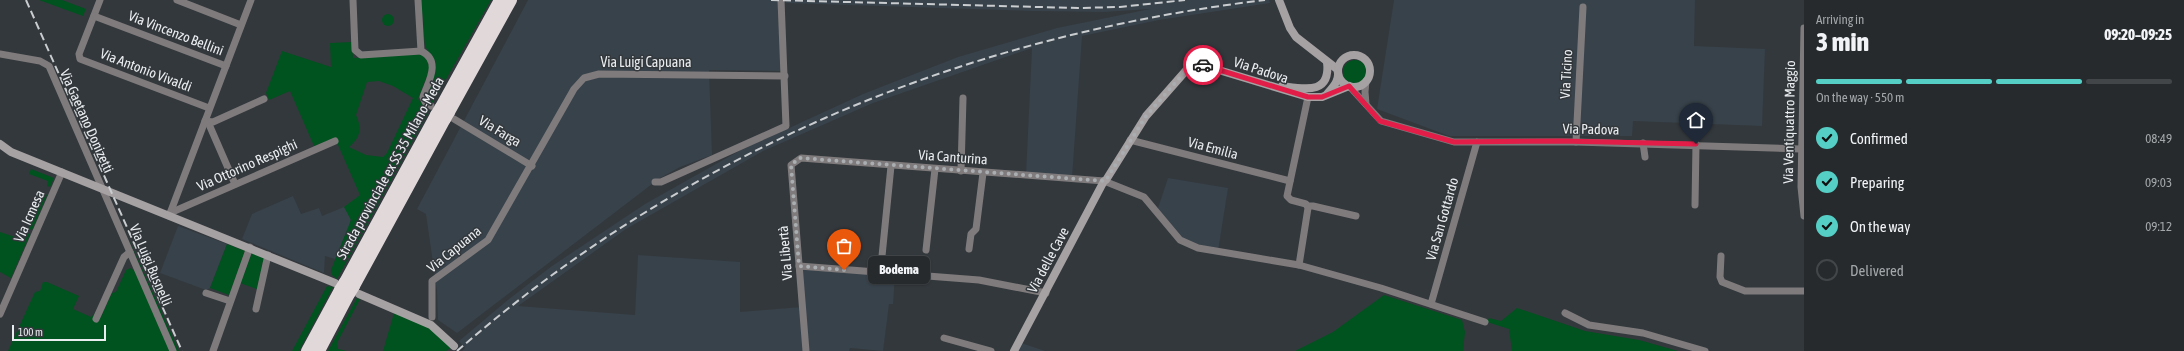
<!DOCTYPE html>
<meta charset="utf-8">
<style>
:root{--surface:#262a2d;--page:#2e3235;--text:#f1f3f6;--muted:#a4a7aa;--line:#424649;--accent:#55cec5}
body{margin:0;font-family:"Asap Condensed",sans-serif;background:var(--page);color:var(--text);height:100vh;display:flex;flex-direction:column;font-size:15px;white-space:nowrap}
*{box-sizing:border-box;margin:0}
p{font-size:13px;color:var(--muted)}
.icon{flex:none;width:22px;height:22px;fill:none;stroke:currentColor;stroke-width:2;stroke-linecap:round;stroke-linejoin:round}
.map{position:relative;flex:1;overflow:hidden}
.sheet{display:flex;flex-direction:column;background:var(--surface);width:380px}
.sheet>*{flex:none}
.scale{position:absolute;left:12px;bottom:10px;width:94px;box-sizing:border-box;padding-left:4px;border:2px solid #eaedf0;border-top:0;font-size:11px;line-height:14px;white-space:nowrap;color:#eaedf0;-webkit-text-stroke:3px #33383c;paint-order:stroke}
.pin{position:absolute;display:grid;place-items:center;width:34px;height:34px;color:#fff;margin:-41px -17px;border-radius:50% 50% 50% 0;rotate:-45deg;box-shadow:0 0 4px #0007}
.pin .icon{rotate:45deg}
.courier{position:absolute;display:grid;place-items:center;width:40px;height:40px;margin:-20px;border:3px solid #e11d48;border-radius:50%;background:#fff;color:#222;box-shadow:0 1px 5px #0007}
.bubble{position:absolute;height:28px;border-radius:6px;background:var(--surface);box-shadow:0 1px 3px #0004,0 0 0 1px var(--line);font-size:13px;font-weight:800;line-height:28px;text-align:center}
.summary em{font-style:normal;font-weight:800}
.summary div{display:flex;flex-direction:column-reverse}
.summary{display:flex;align-items:center;justify-content:space-between;height:68px;padding:0 12px}
h1{font-size:26px;font-weight:800;line-height:30px}
.bar{display:grid;grid-template-columns:repeat(4,1fr);gap:6px 4px;align-content:center;height:48px;padding:0 12px}
.bar i{height:5px;border-radius:3px;background:var(--line)}
.bar .active{background:var(--accent)}
.bar p{grid-column:span 4}
ol{padding:0 12px;list-style:none}
li{display:flex;align-items:center;gap:12px;height:44px}
li p{margin-inline-start:auto}
li .icon{padding:4px;border-radius:50%;background:var(--accent);color:#111;stroke-width:4}
li:last-child{color:var(--muted)}
li i{width:22px;height:22px;border:2px solid var(--line);border-radius:50%}
main{display:flex;flex:1;min-height:0}
.map>svg:first-child{display:block}
.built{fill:#38424a}
.green{fill:#00521f;fill-rule:evenodd}
.lines{fill:none;stroke-linecap:round;stroke-linejoin:round}
.street{stroke:#7f7b7c;stroke-width:7}
.secondary{stroke:#a6a1a2;stroke-width:8}
.highway{stroke:#e1d8da;stroke-width:12}
.rail{stroke:#cacdd0;stroke-width:2;stroke-dasharray:8 4;stroke-linecap:butt}
.highway-bridge{stroke:#e1d8da;stroke-width:12}
.done{stroke:#aaaeb1;stroke-width:4;stroke-dasharray:0 7.2}
.route{stroke:#e11d48;stroke-width:5}
.labels{text-anchor:middle;dominant-baseline:central;stroke-width:3;stroke-linejoin:round;paint-order:stroke}
.street-label{font-size:14px;fill:#eaedf0;stroke:#33383c}
</style>
<main>
<div class="map">
<svg width="1804" height="351" viewBox="0 0 1804 351">
<rect width="100%" height="100%" fill="#33383c"/>
<g class="built">
<path d="M528 0H778L781 71 709 70 712 155 680 167 660 178 457 333 438 320 437 291 426 214 417 209Z"/>
<path d="M786 0H1269L1270 3 1159 20 1082 36 1072 178 1026 174 1032 48 873 103 763 151 626 229 518 306 635 315 638 255 740 262V312L801 307 805 351H462L465 348 459 341 509 299 552 266 645 204 739 151 863 94 958 57 1057 28 1150 9 1104 12 1034 11 786 3Z"/>
<path d="M1394 0H1695L1694 46 1765 49 1762 126 1633 121 1632 136H1449L1377 109Z"/>
<path d="M1168 178 1228 188 1218 251 1187 244 1157 211Z"/>
<path d="M293 196 301 214 319 208 322 216 344 207 351 216 350 224 335 259 325 256 324 273 242 239 252 214Z"/>
<path d="M178 226 227 244 210 288 206 290 160 273Z"/>
<path d="M801 267 895 275 893 304H889L883 351 850 348 849 351H808Z"/>
<path d="M1018 342 1045 351H1013Z"/>
</g>
<g class="green">
<path d="M39 0H62L86 9 83 16Z"/>
<path d="M421 0H491L432 104 426 97 431 56 425 46Z"/>
<circle cx="388" cy="20" r="6"/>
<path d="M352 42 353 58 420 54 427 59 430 68 418 99 429 111 337 279 332 275 331 270 351 220 344 207 360 195 335 138 314 146 290 91 269 100 266 93 282 51 331 67 330 43ZM379 81 393 86 413 98 387 153 383 157 366 155 349 147C361 137 362 128 356 115L367 82Z"/>
<circle cx="1355" cy="72" r="12"/>
<path d="M31 169 54 178 50 187 47 186 48 181 29 174Z"/>
<path d="M43 193 47 195 32 230 28 229Z"/>
<path d="M0 232 24 240 27 233 30 234 11 278 0 272Z"/>
<path d="M128 237 179 351H176Z"/>
<path d="M227 244 245 251 229 295 210 288Z"/>
<path d="M252 253 264 256 257 289 240 283Z"/>
<path d="M130 268 135 271 170 351H8L35 292 40 291 43 282H47L79 296 73 309 91 317 95 313 102 315 112 293 116 292 126 270Z"/>
<path d="M327 286 333 287 299 351H292Z"/>
<path d="M1384 295 1462 320 1465 332 1463 351H1295L1333 332Z"/>
<path d="M357 298 360 299 337 343 338 349 347 351H328Z"/>
<path d="M1517 308 1585 331 1639 340 1678 351H1512L1509 329 1487 322 1489 318 1501 321Z"/>
<path d="M394 313 432 328 452 347 446 351H383Z"/>
</g>
<g class="lines">
<g class="street">
<path d="M100 0 79 54 80 59 209 108"/>
<path d="M177 0 241 25"/>
<path d="M353 0 355 50 361 55 421 51 418 0"/>
<path d="M94 16 226 66"/>
<path d="M1804 28 1801 187 1804 216"/>
<path d="M421 51C442 61 428 82 423 97L425 102 431 106"/>
<path d="M0 54 40 61 49 66 173 351"/>
<path d="M1349 86 1381 121 1454 142H1576L1801 149"/>
<path d="M1366 104 1365 92 1366 81"/>
<path d="M454 119 532 166"/>
<path d="M205 121 213 122 264 99"/>
<path d="M208 122 235 184"/>
<path d="M1130 140 1290 181"/>
<path d="M1576 142 1583 7"/>
<path d="M1643 143 1645 157"/>
<path d="M961 171 963 98"/>
<path d="M655 182H661L786 126 781 0"/>
<path d="M1695 205 1696 144"/>
<path d="M1308 206H1313L1356 216"/>
<path d="M170 213 335 141"/>
<path d="M169 216 251 0"/>
<path d="M969 249 971 234 976 229 983 173"/>
<path d="M926 250 935 169"/>
<path d="M882 256 891 166"/>
<path d="M1721 256 1720 277 1722 282 1745 291H1804"/>
<path d="M1299 265 1308 208 1306 204 1291 200 1287 196 1308 97"/>
<path d="M799 266 979 280 1046 293"/>
<path d="M206 293 230 301"/>
<path d="M1431 304 1477 142"/>
<path d="M256 309 268 255"/>
<path d="M1565 313 1589 325 1643 333 1705 351"/>
<path d="M0 314 62 172"/>
<path d="M432 317V281L488 240 574 89 584 78 599 74 785 76"/>
<path d="M96 319 124 257 130 252"/>
<path d="M944 338 991 351"/>
<path d="M213 351 250 247"/>
<path d="M806 351 791 165 801 158 1104 181 1144 197 1180 240 1198 248 1299 265 1381 288 1485 322"/>
</g>
<g class="secondary">
<path d="M1279 0 1290 28 1296 37 1337 69C1341 79 1333 87 1327 94"/>
<circle cx="1354" cy="71" r="16"/>
<path d="M1282 86C1305 89 1331 95 1327 62"/>
<path d="M0 144 11 152 335 283"/>
<path d="M359 294 431 325 454 346"/>
<path d="M1014 351 1104 181 1106 180 1146 116 1190 66 1202 65 1308 97H1322L1349 86"/>
</g>
<g class="highway">
<path d="M441 107 500 0"/>
<path d="M449 112 511 0"/>
<path d="M345 282 436 115"/>
<path d="M354 286 445 119"/>
<path d="M307 351 340 290"/>
<path d="M319 351 349 294"/>
</g>
<g class="rail">
<path d="M26 0 182 351"/>
<path d="M771 0 1078 8 1120 7 1185 0"/>
<path d="M457 351C687 151 964 36 1265 0"/>
</g>
<g class="highway-bridge">
<path d="M436 115 441 107"/>
<path d="M445 119 449 112"/>
<path d="M340 290 345 282"/>
<path d="M349 294 354 286"/>
</g>
</g>
<g class="lines">
<path class="done" d="M844 270 799 266 791 165 800 158 1104 181 1106 180 1146 116 1190 66 1196 64 1203 65"/>
<path class="route" d="M1203 65 1308 97H1322L1349 86 1380 121 1454 142 1560 141 1696 144"/>
</g>
<g class="labels">
<g class="street-label">
<text transform="translate(176 33) rotate(21)">Via Vincenzo Bellini</text>
<text x="646" y="62">Via Luigi Capuana</text>
<text transform="translate(146 70) rotate(21)">Via Antonio Vivaldi</text>
<text transform="translate(1261 70) rotate(18)">Via Padova</text>
<text transform="translate(1566 74) rotate(-87)">Via Ticino</text>
<text transform="translate(87 121) rotate(66)">Via Gaetano Donizetti</text>
<text transform="translate(1789 122) rotate(-89)">Via Ventiquattro Maggio</text>
<text transform="translate(1591 129) rotate(1)">Via Padova</text>
<text transform="translate(500 131) rotate(31)">Via Farga</text>
<text transform="translate(1213 148) rotate(15)">Via Emilia</text>
<text transform="translate(953 157) rotate(4)">Via Canturina</text>
<text transform="translate(247 165) rotate(-24)">Via Ottorino Respighi</text>
<text transform="translate(390 168) rotate(-61)">Strada provinciale ex SS 35 Milano-Meda</text>
<text transform="translate(29 216) rotate(-66)">Via Icmesa</text>
<text transform="translate(1442 219) rotate(-74)">Via San Gottardo</text>
<text transform="translate(454 249) rotate(-39)">Via Capuana</text>
<text transform="translate(785 253) rotate(-95)">Via Libertà</text>
<text transform="translate(1048 260) rotate(-62)">Via delle Cave</text>
<text transform="translate(151 265) rotate(67)">Via Luigi Busnelli</text>
</g>
</g>
</svg>
<div class="scale">100 m</div>
<div class="pin" style="left:844px;top:270px;background:#ea580c"><svg class="icon" aria-label="bag" viewBox="0 0 24 24"><path d="M5 8h14l-1 12H6zM9 8a3 3 0 0 1 6 0"/></svg></div>
<div class="pin" style="left:1696px;top:144px;background:#1f2937"><svg class="icon" aria-label="home" viewBox="0 0 24 24"><path d="M3 11l9-7 9 7M6 9v11h12V9"/></svg></div>
<div class="courier" style="left:1203px;top:65px"><svg class="icon" aria-label="car" viewBox="0 0 24 24"><path d="M5 17H2v-5l4-1 3-4h7l3 4 3 1v5h-3M9 17h6M6 11h13"/><circle cx="7" cy="17" r="2"/><circle cx="17" cy="17" r="2"/></svg></div>
<div class="bubble" style="left:868px;top:256px;width:62px">Bodema</div>
</div>
<section class="sheet">
<div class="summary"><div><h1>3 min</h1><p>Arriving in</p></div><em>09:20–09:25</em></div>
<div class="bar"><i class="active"></i><i class="active"></i><i class="active"></i><i></i><p>On the way · 550 m</p></div>
<ol>
<li><svg class="icon" aria-label="check" viewBox="0 0 24 24"><path d="M5 12l5 5 9-10"/></svg>Confirmed<p>08:49</p></li>
<li><svg class="icon" aria-label="check" viewBox="0 0 24 24"><path d="M5 12l5 5 9-10"/></svg>Preparing<p>09:03</p></li>
<li><svg class="icon" aria-label="check" viewBox="0 0 24 24"><path d="M5 12l5 5 9-10"/></svg>On the way<p>09:12</p></li>
<li><i></i>Delivered</li>
</ol>
</section>
</main>
